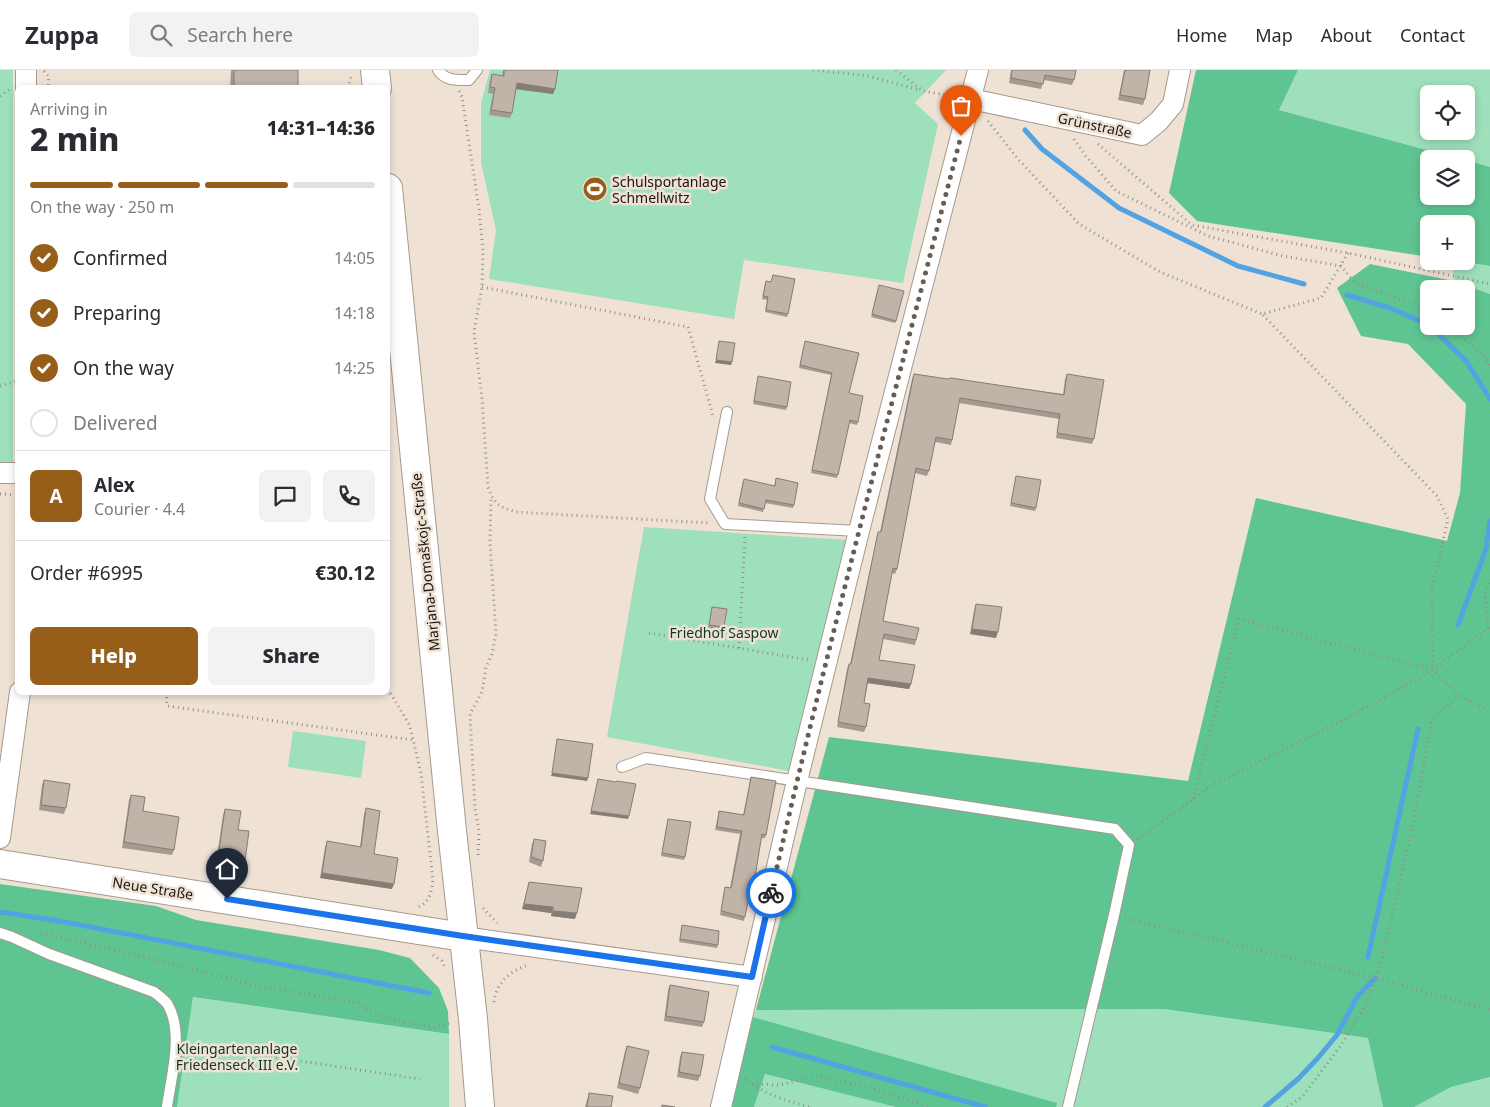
<!DOCTYPE html>
<meta charset="utf-8">
<style>
:root{--surface:#fff;--page:#f2f2f3;--text:#2b2b33;--muted:#7c7c81;--line:#e1e1e2;--accent:#975e1a}
body{margin:0;font-family:"Noto Sans",sans-serif;background:var(--page);color:var(--text);height:100vh;display:flex;flex-direction:column;font-size:19px;white-space:nowrap}
*{box-sizing:border-box;margin:0}
p{font-size:16px;color:var(--muted)}
.icon{flex:none;width:28px;height:28px;fill:none;stroke:currentColor;stroke-width:2;stroke-linecap:round;stroke-linejoin:round}
.map{position:relative;flex:1;overflow:hidden}
.panel{position:absolute;left:15px;top:15px;width:375px;height:610px;display:flex;flex-direction:column;background:var(--surface);border-radius:8px;box-shadow:0 2px 8px #0003}
.panel>*{flex:none}
.fabs{position:absolute;left:1420px;top:15px;display:grid;gap:10px}
.fabs a{display:grid;place-items:center;width:55px;height:55px;border-radius:8px;background:var(--surface);box-shadow:0 2px 8px #0003;font-size:25px}
.pin{position:absolute;display:grid;place-items:center;width:42px;height:42px;color:#fff;margin:-51px -21px;border-radius:50% 50% 50% 0;rotate:-45deg;box-shadow:0 0 5px #0007}
.pin .icon{rotate:45deg}
.courier{position:absolute;display:grid;place-items:center;width:50px;height:50px;margin:-25px;border:4px solid #1a73e8;border-radius:50%;background:#fff;color:#222;box-shadow:0 1px 6px #0007}
.head em{font-style:normal;font-weight:800}
.head div{display:flex;flex-direction:column-reverse}
.head{display:flex;align-items:center;justify-content:space-between;height:85px;padding:0 15px}
h1{font-size:32px;font-weight:800;line-height:38px}
.bar{display:grid;grid-template-columns:repeat(4,1fr);gap:8px 5px;align-content:center;height:60px;padding:0 15px}
.bar i{height:6px;border-radius:4px;background:var(--line)}
.bar .current{background:var(--accent)}
.bar p{grid-column:span 4}
.line{display:flex;align-items:center;gap:12px;padding:0 15px;border-top:1px solid var(--line)}
.line div{flex:1}
.round{display:grid;place-items:center;flex:none;width:52px;height:52px;border-radius:8px;background:var(--page)}
ol{padding:0 15px;list-style:none}
li{display:flex;align-items:center;gap:15px;height:55px}
li p{margin-inline-start:auto}
li .icon{padding:5px;border-radius:50%;background:var(--accent);color:#fff;stroke-width:4}
li:last-child{color:var(--muted)}
li i{width:28px;height:28px;border:2px solid var(--line);border-radius:50%}
.cta{display:flex;gap:10px;margin-top:auto;padding:10px 15px}
.cta a{flex:1;height:58px;border-radius:8px;background:var(--accent);color:#fff;font-size:20px;font-weight:800;line-height:58px;text-align:center}
.cta a+a{background:var(--page);color:var(--text)}
header{display:flex;align-items:center;gap:30px;box-sizing:border-box;height:70px;padding:0 25px;background:var(--surface);border-bottom:1px solid var(--line)}
header strong{font-size:24px}
nav{display:flex;gap:28px;margin-inline-start:auto;font-size:18px}
.search{width:350px;height:45px;background:var(--page);display:flex;align-items:center;gap:12px;box-sizing:border-box;padding:0 18px;border-radius:8px;color:var(--muted);font-size:19px}
.map>svg:first-child{display:block}
.green{fill:#9fe0bc;fill-rule:evenodd}
.forest{fill:#5ec592;fill-rule:evenodd}
.lines{fill:none;stroke-linecap:round;stroke-linejoin:round}
.stream{stroke:#53a2e2;stroke-width:5}
.lane-casing{stroke:#a6998e;stroke-width:12}
.street-casing{stroke:#a6998e;stroke-width:22}
.secondary-casing{stroke:#a6998e;stroke-width:30}
.path{stroke:#988e85;stroke-width:3;stroke-dasharray:1 4;stroke-linecap:butt}
.lane{stroke:#fff;stroke-width:10}
.street{stroke:#fff;stroke-width:20}
.secondary{stroke:#fff;stroke-width:28}
.wall{fill:#a59a90}
.shaded-wall{fill:#867d75}
.building{fill:#c0b3a7;stroke:#867d75}
.done{stroke:#655d56;stroke-width:5;stroke-dasharray:0 9}
.route{stroke:#1a73e8;stroke-width:6}
.labels{text-anchor:middle;dominant-baseline:central;stroke-width:5;stroke-linejoin:round;paint-order:stroke}
.street-label{font-size:14px;fill:#1a1511;stroke:#efe2d5}
.poi-label{font-size:14px;fill:#1a1511;stroke:#efe2d5;text-anchor:start}
.park-label{font-size:14px;fill:#0b3824;stroke:#efe2d5}
</style>
<header>
<strong>Zuppa</strong>
<div class="search"><svg class="icon" aria-label="search" viewBox="0 0 24 24"><circle cx="10" cy="10" r="6"/><path d="M15 15l6 6"/></svg>Search here</div>
<nav><a>Home</a><a>Map</a><a>About</a><a>Contact</a></nav>
</header>
<div class="map">
<svg width="1490" height="1037" viewBox="0 0 1490 1037">
<rect width="100%" height="100%" fill="#efe2d5"/>
<g class="green">
<rect x="0" y="0" width="13" height="394"/>
<path d="M490 0H946L915 33 938 54 903 213 744 190 734 249 489 209 496 160 481 93V33Z"/>
<path d="M1298 0H1490V97L1466 90V89H1460L1279 40ZM1429 24H1466V61H1429Z"/>
<path d="M1452 191 1490 196V224L1454 211Z"/>
<path d="M644 457 848 470 789 701 607 667Z"/>
<path d="M293 661 366 671 361 708 288 697Z"/>
<path d="M193 927 449 964V1037H177Z"/>
<path d="M1164 939 1368 968 1383 1037H1056V1033L753 947 756 940Z"/>
<path d="M765 1004 896 1037H754Z"/>
<path d="M1490 1007V1037H1414L1451 1017Z"/>
</g>
<g class="forest">
<path d="M1196 0H1298L1279 40 1460 89H1429V126H1466V90L1490 97V196L1458 191H1466V154H1429V187L1197 151 1169 123Z"/>
<path d="M1370 194 1454 211 1490 224V1007L1451 1017 1414 1037H1383L1368 968 1164 939 756 940 829 667 1188 711 1256 428 1447 471 1460 423 1466 334 1408 274 1361 266 1337 218ZM1429 219H1466V256H1429Z"/>
<path d="M0 814 156 836 196 850 379 880 410 888 439 918 448 941 449 964 193 927 177 1037H0Z"/>
<path d="M753 947 1057 1033 1056 1037H896L765 1004 754 1037H729Z"/>
</g>
<g class="lines">
<g class="stream">
<path d="M1025 60 1042 79 1119 138 1238 196 1304 214"/>
<path d="M1347 225 1390 238 1429 255"/>
<path d="M1430 256 1467 292 1490 329"/>
<path d="M1458 555 1486 479 1490 451"/>
<path d="M0 842 65 852 429 923"/>
<path d="M1368 887 1418 659"/>
<path d="M772 977 985 1037"/>
<path d="M1265 1037 1298 1009 1317 989 1337 965 1357 927 1375 908"/>
</g>
<defs>
<g id="lane">
<path d="M438 0C445 11 457 10 469 10L477 0"/>
<path d="M727 342 710 429 725 454 859 461"/>
<path d="M622 697 646 688 1115 759 1129 775 1114 845 1068 1037"/>
<path d="M0 863 12 867 49 884 154 922C159 926 165 930 168 935 184 963 171 1007 167 1037"/>
</g>
<g id="street">
<path d="M26 18V0"/>
<path d="M971 29 1142 65 1159 51 1173 34 1180 0"/>
<path d="M0 403H18"/>
<path d="M0 768 20 622"/>
<path d="M463 867 752 907"/>
<path d="M721 1037 797 711 859 461 978 0"/>
</g>
<g id="secondary">
<path d="M375 0 377 18"/>
<path d="M388 118 452 761 473 949 480 1037"/>
<path d="M0 794 463 867"/>
</g>
</defs>
<use href="#lane" class="lane-casing"/>
<use href="#street" class="street-casing"/>
<use href="#secondary" class="secondary-casing"/>
<g class="path">
<path d="M813 0 868 6 920 20"/>
<path d="M896 0 923 21 953 26"/>
<path d="M44 1 49 7 48 18"/>
<path d="M348 18 352 4"/>
<path d="M459 21 462 27 479 139 483 180 482 217 474 262 482 329 488 417C494 434 499 437 516 442L709 453"/>
<path d="M0 26 10 19"/>
<path d="M988 51 1018 89 1079 154 1160 202 1262 244"/>
<path d="M1074 69 1085 85 1116 121 1208 166 1283 186 1341 196 1355 213 1429 240"/>
<path d="M1098 74 1192 155 1348 183 1490 214"/>
<path d="M1348 183 1321 228 1262 244 1437 426 1448 449 1432 519 1433 600"/>
<path d="M482 217 688 257 713 346"/>
<path d="M1450 256 1483 285 1490 295"/>
<path d="M0 316 18 311"/>
<path d="M0 424 18 425"/>
<path d="M1488 558 1485 524 1490 509"/>
<path d="M649 563 809 590"/>
<path d="M739 578 745 466"/>
<path d="M388 619 410 656 421 704 433 810C431 821 431 832 418 837"/>
<path d="M166 622 167 636 413 670"/>
<path d="M1193 729 1239 549 1433 600 1459 625 1490 642"/>
<path d="M1138 769 1214 714 1345 649 1433 600 1490 557"/>
<path d="M478 785 479 761 475 738 470 644 482 622 486 598 492 584 496 563 490 473 491 427"/>
<path d="M483 838 497 853"/>
<path d="M1125 848 1375 908 1490 940"/>
<path d="M41 865H50L168 893 254 915 359 933 368 940 400 952 435 957 452 953"/>
<path d="M433 885 442 891 444 896"/>
<path d="M494 932C496 913 510 901 528 895"/>
<path d="M187 974 420 1009"/>
<path d="M745 1008C764 1025 785 1030 809 1037"/>
<path d="M752 1014 780 1015 814 1006 867 1017 930 1037"/>
<path d="M1287 1037 1302 1027 1339 978 1366 935 1382 889 1413 754 1432 650 1459 625"/>
</g>
<use href="#lane" class="lane"/>
<use href="#street" class="street"/>
<use href="#secondary" class="secondary"/>
</g>
<g class="wall">
<path d="M231 0H298V18H230Z"/>
<path d="M503 0H558L555 19 553 24 516 19 512 43 510 48 489 45 493 24 488 23 490 10 492 4 502 6Z"/>
<path d="M1011 0H1076L1074 10 1072 15 1044 10 1041 19 1009 13Z"/>
<path d="M1124 0H1150L1145 29 1143 35 1118 30Z"/>
<path d="M773 205 788 244 787 247 765 242 767 230 762 229 765 214 766 211 771 212Z"/>
<path d="M878 218 896 251 895 253 871 247Z"/>
<path d="M805 271 849 323 858 352 857 355 849 353 837 408 811 403 831 305 799 298Z"/>
<path d="M914 304 948 309 1063 324 1065 309 1067 304 1094 369 1092 374 1056 368 1059 349 959 333 952 370 951 375 935 372 929 401 927 406 915 403 897 499 895 504 892 503 883 551 916 570 915 575 883 569 879 590 911 614 909 619 868 613 864 633 866 657 864 662 837 657 847 599 849 594H850L877 467 878 462H880L912 309Z"/>
<path d="M758 306 787 337 786 340 753 334Z"/>
<path d="M1016 406 1036 438 1035 441 1010 436Z"/>
<path d="M776 408 794 435 793 438 765 433 763 442 738 436 743 411 774 416Z"/>
<path d="M976 534 996 568 970 564 974 540Z"/>
<path d="M712 537 724 557 723 560 708 558Z"/>
<path d="M751 707 766 765 765 768H761L754 813 753 816H751L744 851 720 845 725 817 730 818 740 764 715 760 719 741 743 745Z"/>
<path d="M44 710 66 738 64 744 39 740 42 715Z"/>
<path d="M131 725 174 780 172 785 122 778 129 730Z"/>
<path d="M366 738 374 784 392 819 320 808 325 777 327 771 360 777 364 744Z"/>
<path d="M225 739 238 760 243 796 216 793 223 745Z"/>
<path d="M668 749 685 787 684 790 661 786Z"/>
<path d="M534 769 543 791 541 797 529 792 532 774Z"/>
<path d="M529 812 575 849 551 846V843L522 839Z"/>
<path d="M682 855 718 875 717 878 679 872Z"/>
<path d="M670 915 704 952 702 957 664 951 668 920Z"/>
<path d="M627 976 640 1018 638 1024 617 1018 625 981Z"/>
<path d="M682 982 700 1006 698 1011 677 1007 680 987Z"/>
<path d="M589 1023 611 1037H585Z"/>
</g>
<g class="shaded-wall">
<path d="M517 13 555 19 553 24 515 19Z"/>
<path d="M716 290 732 292 731 295 715 293Z"/>
<path d="M972 559 998 562 996 568 970 564Z"/>
<path d="M868 608 911 614 909 619 867 613Z"/>
<path d="M552 703 588 708 587 711 551 706Z"/>
<path d="M591 741 629 746 628 749 590 744Z"/>
<path d="M218 787 245 791 243 796 216 793Z"/>
<path d="M322 803 394 814 392 819 320 808Z"/>
<path d="M524 834 553 837 551 843 522 839Z"/>
<path d="M553 841 577 843 575 849 551 846Z"/>
</g>
<g class="building">
<rect x="234" y="0" width="64" height="18"/>
<path d="M504 0H558L555 19 517 13 512 43 491 40 495 18 490 17 492 4 504 6Z"/>
<path d="M1012 0H1076L1074 10 1045 5 1043 14 1011 8Z"/>
<path d="M1125 0H1150L1145 29 1120 25Z"/>
<path d="M773 205 795 209 788 244 766 240 768 227 763 226 766 211 771 212Z"/>
<path d="M879 215 904 221 896 251 872 244Z"/>
<path d="M719 271 735 273 732 292 716 290Z"/>
<path d="M805 271 859 283 849 323 863 326 858 352 850 350 838 405 812 400 832 303 800 295Z"/>
<path d="M914 304 948 309 951 308 1064 325 1067 304 1104 310 1094 369 1057 363 1060 344 960 328 952 370 936 367 929 401 916 398 897 499 893 498 883 551 919 558 916 570 884 564 879 590 915 595 911 614 868 608 864 633 870 634 866 657 838 652 849 594H851L878 462H881Z"/>
<path d="M758 306 791 312 787 337 754 331Z"/>
<path d="M1016 406 1041 410 1036 438 1011 433Z"/>
<path d="M776 408 798 413 794 435 766 430 764 439 739 433 744 409 775 416Z"/>
<path d="M976 534 1002 537 998 562 972 559Z"/>
<path d="M712 537 727 539 724 557 709 555Z"/>
<path d="M557 669 593 674 588 708 552 703Z"/>
<path d="M751 707 776 711 766 765 762 764 754 813 752 812 745 847 721 841 725 817 731 818 742 761 717 757 719 741 744 745Z"/>
<path d="M598 709 616 712 617 711 636 714 629 746 591 741Z"/>
<path d="M44 710 70 714 66 738 41 735Z"/>
<path d="M131 725 145 727 143 741 179 747 174 780 124 772Z"/>
<path d="M366 738 380 741 374 784 398 788 394 814 322 803 327 771 361 777Z"/>
<path d="M225 739 241 741 238 760 249 761 245 791 218 787Z"/>
<path d="M668 749 691 752 685 787 662 783Z"/>
<path d="M534 769 546 771 543 791 531 787Z"/>
<path d="M529 812 582 818 577 843 553 841V837L524 834Z"/>
<path d="M682 855 719 861 718 875 680 869Z"/>
<path d="M670 915 709 922 704 952 666 946Z"/>
<path d="M627 976 649 981 640 1018 619 1013Z"/>
<path d="M682 982 704 985 700 1006 679 1002Z"/>
<path d="M589 1023 613 1026 611 1037H587Z"/>
<path d="M662 1035 675 1037H662Z"/>
</g>
<g class="lines">
<path class="done" d="M771 823C829 569 896 318 961 66"/>
<path class="route" d="M227 829 463 866 752 907 771 823"/>
</g>
<defs>
<symbol id="stadium-disc" viewBox="-11 -11 22 22"><circle r="9.5" fill="#975e1a" stroke="#efe2d5"/><path d="M0-5a6.5 5 0 1 0 0 10a6.5 5 0 1 0 0-10ZM-3.5-1.8h7v3.6h-7Z" fill="#fff"/></symbol>
</defs>
<g fill-rule="evenodd">
<use href="#stadium-disc" x="581" y="105" width="28" height="28"/>
</g>
<g class="labels">
<g class="street-label">
<text transform="translate(1095 55) rotate(12)">Grünstraße</text>
<text transform="translate(425 492) rotate(-96)">Marjana-Domaškojc-Straße</text>
<text transform="translate(153 818) rotate(9)">Neue Straße</text>
</g>
<g class="poi-label">
<text x="612" y="111">Schulsportanlage<tspan x="612" dy="16">Schmellwitz</tspan></text>
</g>
<g class="park-label">
<text x="724" y="562">Friedhof Saspow</text>
<text x="237" y="978">Kleingartenanlage<tspan x="237" dy="16">Friedenseck III e.V.</tspan></text>
</g>
</g>
</svg>
<div class="fabs">
<a><svg class="icon" aria-label="locate" viewBox="0 0 24 24"><circle cx="12" cy="12" r="6"/><path d="M12 2v4M12 18v4M2 12h4M18 12h4"/></svg></a>
<a><svg class="icon" aria-label="layers" viewBox="0 0 24 24"><path d="M12 4l9 5-9 5-9-5zM3 14l9 5 9-5"/></svg></a>
<a>+</a>
<a>−</a>
</div>
<div class="pin" style="left:961px;top:66px;background:#ea580c"><svg class="icon" aria-label="bag" viewBox="0 0 24 24"><path d="M5 8h14l-1 12H6zM9 8a3 3 0 0 1 6 0"/></svg></div>
<div class="pin" style="left:227px;top:829px;background:#1f2937"><svg class="icon" aria-label="home" viewBox="0 0 24 24"><path d="M3 11l9-7 9 7M6 9v11h12V9"/></svg></div>
<div class="courier" style="left:771px;top:823px"><svg class="icon" aria-label="bike" viewBox="0 0 24 24"><circle cx="6" cy="16" r="4"/><circle cx="18" cy="16" r="4"/><path d="M6 16l4-8h5l3 8M10 8l3 8H6M13 5h3"/></svg></div>
<section class="panel">
<div class="head"><div><h1>2 min</h1><p>Arriving in</p></div><em>14:31–14:36</em></div>
<div class="bar"><i class="current"></i><i class="current"></i><i class="current"></i><i></i><p>On the way · 250 m</p></div>
<ol>
<li><svg class="icon" aria-label="check" viewBox="0 0 24 24"><path d="M5 12l5 5 9-10"/></svg>Confirmed<p>14:05</p></li>
<li><svg class="icon" aria-label="check" viewBox="0 0 24 24"><path d="M5 12l5 5 9-10"/></svg>Preparing<p>14:18</p></li>
<li><svg class="icon" aria-label="check" viewBox="0 0 24 24"><path d="M5 12l5 5 9-10"/></svg>On the way<p>14:25</p></li>
<li><i></i>Delivered</li>
</ol>
<div class="line" style="height:90px"><b class="round" style="background:var(--accent);color:#fff">A</b><div><b>Alex</b><p>Courier · 4.4</p></div><a class="round"><svg class="icon" aria-label="chat" viewBox="0 0 24 24"><path d="M4 5h16v11H9l-5 4z"/></svg></a><a class="round"><svg class="icon" aria-label="phone" viewBox="0 0 24 24"><path d="M5 4h4l2 5-3 2q2 4 5 5l2-3 5 2v4C11 20 4 13 5 4z"/></svg></a></div>
<div class="line" style="height:65px"><div>Order #6995</div><b>€30.12</b></div>
<div class="cta"><a>Help</a><a>Share</a></div>
</section>
</div>
